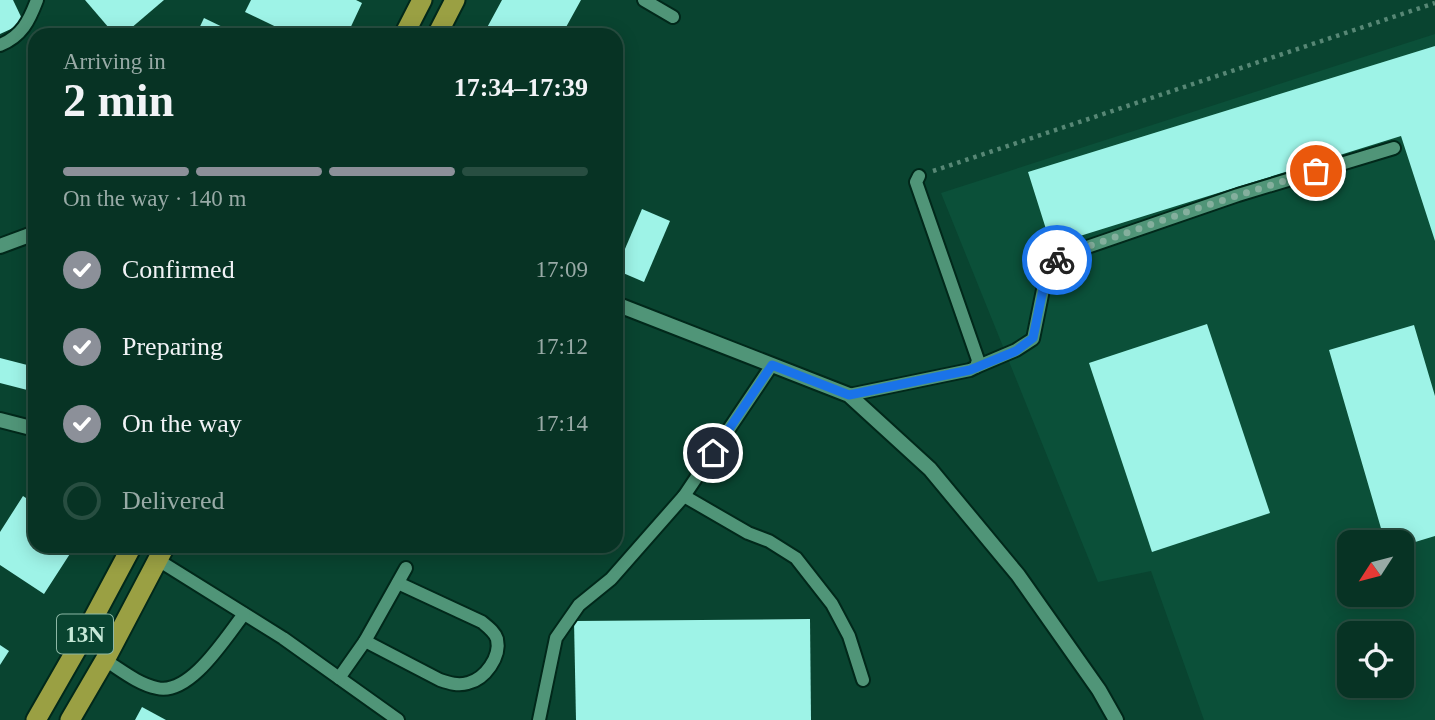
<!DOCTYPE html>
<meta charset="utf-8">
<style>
:root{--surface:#073324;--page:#103b2c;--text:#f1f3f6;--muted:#98aaa6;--line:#284e41;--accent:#8c9099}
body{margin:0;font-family:"Times New Roman",serif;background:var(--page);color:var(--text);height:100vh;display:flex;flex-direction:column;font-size:26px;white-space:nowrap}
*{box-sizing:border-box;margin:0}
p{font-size:23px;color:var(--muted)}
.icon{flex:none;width:38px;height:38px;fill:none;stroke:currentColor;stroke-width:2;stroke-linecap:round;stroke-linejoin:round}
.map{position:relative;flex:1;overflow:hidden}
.drawer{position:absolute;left:28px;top:28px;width:595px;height:525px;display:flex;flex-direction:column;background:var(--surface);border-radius:21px;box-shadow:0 4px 18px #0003,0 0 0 2px var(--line)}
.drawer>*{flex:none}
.needle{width:46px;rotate:234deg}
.tools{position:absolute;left:1337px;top:530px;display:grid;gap:14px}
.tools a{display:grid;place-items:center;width:77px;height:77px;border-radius:14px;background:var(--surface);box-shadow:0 4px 18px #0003,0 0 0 2px var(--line);font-size:35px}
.pin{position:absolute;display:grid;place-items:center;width:60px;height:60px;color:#fff;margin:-30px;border:4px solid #fff;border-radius:50%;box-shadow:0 2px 7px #0007}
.courier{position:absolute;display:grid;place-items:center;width:70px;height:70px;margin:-35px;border:5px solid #1a73e8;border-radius:50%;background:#fff;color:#222;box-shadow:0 2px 9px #0007}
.summary em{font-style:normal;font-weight:800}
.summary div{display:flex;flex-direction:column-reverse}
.summary{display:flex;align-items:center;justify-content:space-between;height:119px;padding:0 35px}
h1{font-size:46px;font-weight:800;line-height:52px}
.bar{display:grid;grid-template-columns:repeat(4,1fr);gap:10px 7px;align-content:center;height:84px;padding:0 35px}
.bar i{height:9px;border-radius:5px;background:var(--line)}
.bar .current{background:var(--accent)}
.bar p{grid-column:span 4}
ol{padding:0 35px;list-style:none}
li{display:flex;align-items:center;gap:21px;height:77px}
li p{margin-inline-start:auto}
li .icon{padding:7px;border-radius:50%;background:var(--accent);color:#fff;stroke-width:4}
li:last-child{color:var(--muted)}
li i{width:38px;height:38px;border:4px solid var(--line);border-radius:50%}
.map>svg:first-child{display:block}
.built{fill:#0b5039;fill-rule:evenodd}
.building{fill:#9ef3e7}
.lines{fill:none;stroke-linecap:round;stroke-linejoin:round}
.service-casing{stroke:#01281a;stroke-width:16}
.minor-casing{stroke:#01281a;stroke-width:18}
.trunk-casing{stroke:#01281a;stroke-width:23}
.path{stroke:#578775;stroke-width:4.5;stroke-dasharray:3.5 5;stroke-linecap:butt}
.service{stroke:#509578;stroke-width:12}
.minor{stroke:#509578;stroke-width:14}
.trunk{stroke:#9aa043;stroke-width:19}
.done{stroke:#84af9d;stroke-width:7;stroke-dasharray:0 12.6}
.route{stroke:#1a73e8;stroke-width:9}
.labels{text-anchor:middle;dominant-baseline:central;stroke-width:7;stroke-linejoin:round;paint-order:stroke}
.shield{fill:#094430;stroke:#8db7a5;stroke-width:2}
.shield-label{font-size:23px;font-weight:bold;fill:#c6e8d7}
</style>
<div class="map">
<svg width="1435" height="720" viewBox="0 0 1435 720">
<rect width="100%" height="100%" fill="#094430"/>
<path class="built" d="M1435 34V720H1204L1151 571 1098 582 941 193ZM1349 542H1402V595H1349ZM1349 634H1402V686H1349Z"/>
<g class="building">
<path d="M0 0H13L24 23 0 34Z"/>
<path d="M85 0H164L123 35H115Z"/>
<path d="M251 0H356L362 3 347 35H293L245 12Z"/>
<path d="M502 0H581L565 29 570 32 568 35H483Z"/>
<path d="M204 18 239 35H196Z"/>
<path d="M1435 46V241L1401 136 1051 245 1028 172Z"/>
<path d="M642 209 670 221 644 282 616 270Z"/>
<path d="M1207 324 1270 513 1152 552 1089 363Z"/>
<path d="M1414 325 1435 396V536L1402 546V542H1385L1329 350Z"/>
<path d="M0 358 35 367V392L0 383Z"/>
<path d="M23 496 35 504V546H75L44 594 0 565V532Z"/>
<path d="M810 619 811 720H576L574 621Z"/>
<path d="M0 645 9 651 0 665Z"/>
<path d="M142 707 166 720H135Z"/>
</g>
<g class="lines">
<defs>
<g id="service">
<path d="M644 0 673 17"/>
<path d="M0 45C22 36 29 21 37 0"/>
<path d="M976 367 1016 350 1033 339 1047 270 1061 256 1238 195 1394 148"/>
<path d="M849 395 970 370 976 367 978 360 916 182 919 176"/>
<path d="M684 496 748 533 769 541 796 558 832 604 849 636 863 680"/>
<path d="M158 560 283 638 398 720"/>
<path d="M365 641 440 680C449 683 458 686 468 683 485 679 501 657 497 639 495 632 488 627 482 622L398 583"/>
<path d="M105 660C121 670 138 684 157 688 190 696 226 637 244 614"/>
<path d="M339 678 365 641 406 568"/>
<path d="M539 720 556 638 579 605 611 579 684 496 772 365"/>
</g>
<g id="minor">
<path d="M0 246 35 233"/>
<path d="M616 304 849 395 930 469 1018 575 1099 690 1116 720"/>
<path d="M0 420 35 429"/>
</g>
<g id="trunk">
<path d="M404 35 422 0"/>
<path d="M437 35 455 0"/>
<path d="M36 720 79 645 132 546"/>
<path d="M70 720 105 660 165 546"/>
</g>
</defs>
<use href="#service" class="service-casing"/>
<use href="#minor" class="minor-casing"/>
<use href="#trunk" class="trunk-casing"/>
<path class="path" d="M933 171 1435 3"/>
<use href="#service" class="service"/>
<use href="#minor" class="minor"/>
<use href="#trunk" class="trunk"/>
</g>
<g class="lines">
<path class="done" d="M1057 260 1061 256 1195 209 1316 171"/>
<path class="route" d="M713 453 772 365 849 395 970 370 1016 351 1033 338 1047 270 1057 260"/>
</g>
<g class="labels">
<rect class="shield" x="57" y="614.5" width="56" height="39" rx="5"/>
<g class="shield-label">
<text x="85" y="634">13N</text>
</g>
</g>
</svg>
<div class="tools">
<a><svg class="needle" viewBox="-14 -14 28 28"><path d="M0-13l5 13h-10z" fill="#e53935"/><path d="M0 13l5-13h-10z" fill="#98aaa6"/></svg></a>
<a><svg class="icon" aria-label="locate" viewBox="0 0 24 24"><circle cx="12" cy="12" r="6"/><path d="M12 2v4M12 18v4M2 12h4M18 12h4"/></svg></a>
</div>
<div class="pin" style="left:1316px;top:171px;background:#ea580c"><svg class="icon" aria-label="bag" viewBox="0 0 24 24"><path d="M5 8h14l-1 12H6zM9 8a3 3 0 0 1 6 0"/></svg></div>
<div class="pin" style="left:713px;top:453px;background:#1f2937"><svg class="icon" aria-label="home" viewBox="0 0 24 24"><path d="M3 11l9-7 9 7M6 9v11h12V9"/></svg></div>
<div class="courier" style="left:1057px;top:260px"><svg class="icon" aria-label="bike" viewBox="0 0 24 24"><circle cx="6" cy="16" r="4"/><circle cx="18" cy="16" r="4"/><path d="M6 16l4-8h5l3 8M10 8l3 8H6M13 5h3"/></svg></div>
<section class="drawer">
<div class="summary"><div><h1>2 min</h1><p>Arriving in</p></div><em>17:34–17:39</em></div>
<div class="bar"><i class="current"></i><i class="current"></i><i class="current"></i><i></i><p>On the way · 140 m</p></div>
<ol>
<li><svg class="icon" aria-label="check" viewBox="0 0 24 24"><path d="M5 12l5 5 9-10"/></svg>Confirmed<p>17:09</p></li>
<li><svg class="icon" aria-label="check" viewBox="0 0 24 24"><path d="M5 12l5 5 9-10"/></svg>Preparing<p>17:12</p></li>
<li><svg class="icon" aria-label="check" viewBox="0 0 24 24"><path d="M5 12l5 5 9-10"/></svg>On the way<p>17:14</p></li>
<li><i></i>Delivered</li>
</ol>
</section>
</div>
